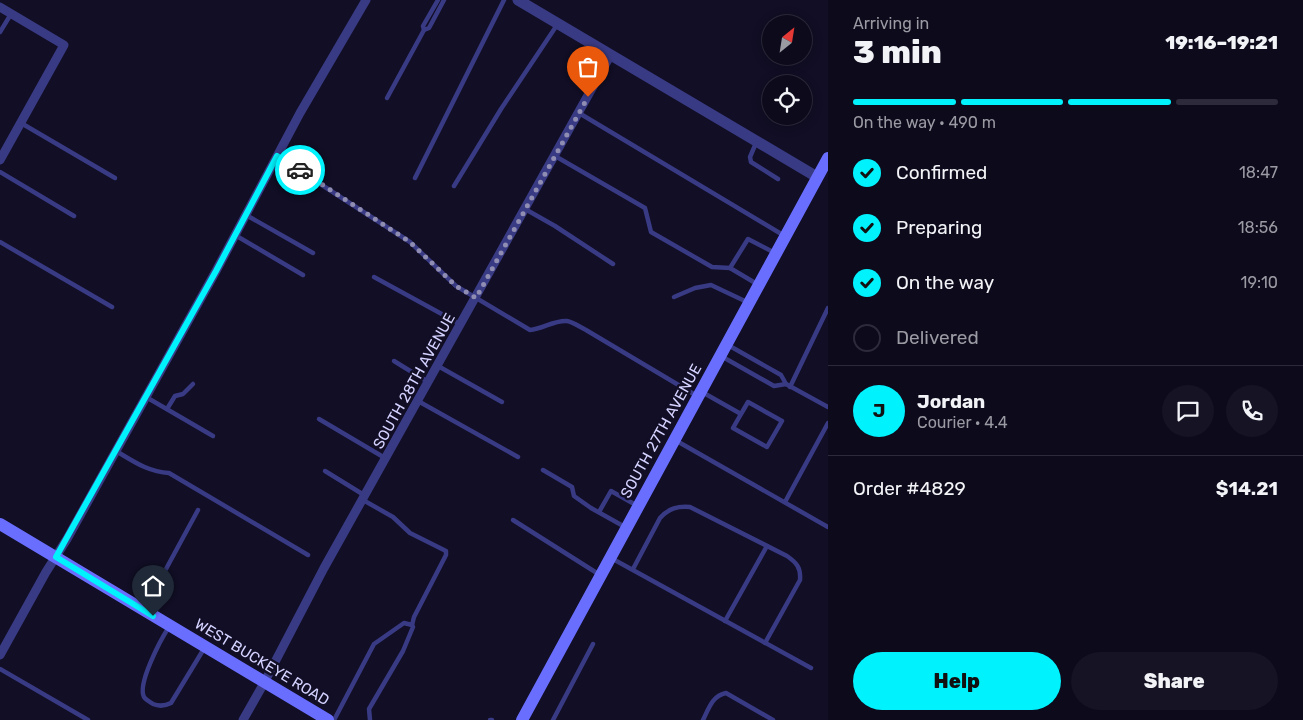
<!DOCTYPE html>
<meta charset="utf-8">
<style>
:root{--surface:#0d0a1c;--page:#161325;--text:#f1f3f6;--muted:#9a9aa3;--line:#2d2b3b;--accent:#00f2fd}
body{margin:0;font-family:Rubik,sans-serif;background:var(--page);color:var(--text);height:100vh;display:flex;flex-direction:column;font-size:19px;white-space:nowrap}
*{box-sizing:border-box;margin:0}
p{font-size:16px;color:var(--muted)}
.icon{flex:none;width:28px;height:28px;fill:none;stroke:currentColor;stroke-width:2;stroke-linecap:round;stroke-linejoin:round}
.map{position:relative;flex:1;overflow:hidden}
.panel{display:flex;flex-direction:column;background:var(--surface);width:475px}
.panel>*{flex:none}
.needle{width:32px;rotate:30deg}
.controls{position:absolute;left:762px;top:15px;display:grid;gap:10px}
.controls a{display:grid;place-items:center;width:50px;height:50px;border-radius:50%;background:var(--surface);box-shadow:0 2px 12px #0003,0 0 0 1px var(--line);font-size:25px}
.pin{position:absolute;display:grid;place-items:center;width:42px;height:42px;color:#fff;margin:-51px -21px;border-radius:50% 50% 50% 0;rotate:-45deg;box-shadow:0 0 5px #0007}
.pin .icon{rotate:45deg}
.courier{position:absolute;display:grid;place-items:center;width:50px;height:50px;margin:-25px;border:4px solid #00f2fd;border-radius:50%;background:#fff;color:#222;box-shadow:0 1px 6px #0007}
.headline em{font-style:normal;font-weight:800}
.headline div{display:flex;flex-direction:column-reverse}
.headline{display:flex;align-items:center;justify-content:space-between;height:85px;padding:0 25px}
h1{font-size:32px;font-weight:800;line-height:38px}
.bar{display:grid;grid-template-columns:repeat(4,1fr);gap:8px 5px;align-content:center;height:60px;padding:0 25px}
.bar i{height:6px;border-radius:4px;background:var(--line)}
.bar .on{background:var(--accent)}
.bar p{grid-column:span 4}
.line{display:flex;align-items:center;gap:12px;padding:0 25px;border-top:1px solid var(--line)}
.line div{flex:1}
.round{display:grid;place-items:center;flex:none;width:52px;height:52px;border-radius:26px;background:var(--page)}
ol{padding:0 25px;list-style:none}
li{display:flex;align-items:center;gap:15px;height:55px}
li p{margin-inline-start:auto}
li .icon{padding:5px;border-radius:50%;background:var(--accent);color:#111;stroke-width:4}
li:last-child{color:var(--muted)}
li i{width:28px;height:28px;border:2px solid var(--line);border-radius:50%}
.primary-button{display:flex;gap:10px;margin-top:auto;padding:10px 25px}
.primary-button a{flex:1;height:58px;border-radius:30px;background:var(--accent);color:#111;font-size:20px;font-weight:800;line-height:58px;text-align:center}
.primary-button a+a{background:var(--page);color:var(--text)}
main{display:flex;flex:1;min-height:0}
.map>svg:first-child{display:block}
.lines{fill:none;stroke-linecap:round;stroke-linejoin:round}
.service{stroke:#393a84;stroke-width:4.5}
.minor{stroke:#393a84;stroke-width:9}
.tertiary{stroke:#393a84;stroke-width:11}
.secondary{stroke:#696eff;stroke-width:12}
.done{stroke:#908db3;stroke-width:5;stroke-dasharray:0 9}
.route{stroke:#00f2fd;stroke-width:6}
.labels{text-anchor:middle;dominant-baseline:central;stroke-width:5;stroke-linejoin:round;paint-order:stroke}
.street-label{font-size:15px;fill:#d4d2ff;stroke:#110e25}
</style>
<main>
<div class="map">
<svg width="828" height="720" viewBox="0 0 828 720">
<rect width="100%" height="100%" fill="#110e25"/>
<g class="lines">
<g class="service">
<path d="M438 0 423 26 424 30 429 28 444 0"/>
<path d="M0 32 11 14"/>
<path d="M387 98 424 30"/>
<path d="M579 113 783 235"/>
<path d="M21 123 115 178"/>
<path d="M756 143 750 157 751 162 778 179"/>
<path d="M277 156 410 242 456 286 530 330C543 329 554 320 567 321 573 322 580 327 586 330L697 396"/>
<path d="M555 156 645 208 651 232 712 267 730 268 748 239 775 253"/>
<path d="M0 172 74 216"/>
<path d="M415 178 504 0"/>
<path d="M454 186 501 109 557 25"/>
<path d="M525 209 555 226 613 264"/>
<path d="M246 215 313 253"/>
<path d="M235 235 303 275"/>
<path d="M0 242 112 307"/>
<path d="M730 268 757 284"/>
<path d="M374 277 460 324"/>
<path d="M674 297 695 288 711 285 747 302"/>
<path d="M728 345 781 375 786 384 828 407"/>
<path d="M721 356 774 386 786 384"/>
<path d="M394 361 428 382"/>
<path d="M438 366 502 402"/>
<path d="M790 387 828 308"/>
<path d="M702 392 741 414 748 402 782 421 767 447 733 428 741 414"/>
<path d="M146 397 213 436"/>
<path d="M418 401 518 457"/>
<path d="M167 409 175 396 183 394 193 384"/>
<path d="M319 419 385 458"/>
<path d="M675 440 828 527"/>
<path d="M116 451C133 461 148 472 169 473L308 555"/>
<path d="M543 470 572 487 574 496 591 508 625 527"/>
<path d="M325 471 364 495"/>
<path d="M363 500 393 517 410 533 446 551V555L414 617 412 625"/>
<path d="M785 502 828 423"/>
<path d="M599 512 611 491 636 505"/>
<path d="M513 520 600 575"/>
<path d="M611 558 811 668"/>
<path d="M633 569 660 518C669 508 678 506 690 507L787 556C797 563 801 568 800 580L765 643"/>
<path d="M138 605 151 584 166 569 198 510"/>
<path d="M725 621 767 546"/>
<path d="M169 627C161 639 137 684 144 697 146 700 150 702 153 704 160 707 165 706 171 703L205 647"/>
<path d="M0 669 88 720"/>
<path d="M334 720 374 644 404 623 412 625 413 627 403 651 369 709 370 720"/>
<path d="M490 720H492"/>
<path d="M553 720 593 644"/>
<path d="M703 720C709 708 712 696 726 693L773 720"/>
</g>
<g class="minor">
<path d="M0 7 64 45 0 160"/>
<path d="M0 655 46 572 67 539 216 271 300 113 366 0"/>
<path d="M243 720 264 683 324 568 610 56"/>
</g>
<path class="tertiary" d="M518 0 817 177"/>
<g class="secondary">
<path d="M0 524 328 720"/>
<path d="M522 720 828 158"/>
</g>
</g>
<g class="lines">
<path class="done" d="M300 170 410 242 456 286 476 298 588 97"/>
<path class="route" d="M153 616 56 557 216 271 277 156 300 170"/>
</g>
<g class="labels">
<g class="street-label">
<text transform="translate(414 381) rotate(-61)">SOUTH 28TH AVENUE</text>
<text transform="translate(661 431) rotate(-61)">SOUTH 27TH AVENUE</text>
<text transform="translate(262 662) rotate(31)">WEST BUCKEYE ROAD</text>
</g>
</g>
</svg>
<div class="controls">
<a><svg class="needle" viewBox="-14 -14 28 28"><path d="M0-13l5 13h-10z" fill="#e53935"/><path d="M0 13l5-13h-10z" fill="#9a9aa3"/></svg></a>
<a><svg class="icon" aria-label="locate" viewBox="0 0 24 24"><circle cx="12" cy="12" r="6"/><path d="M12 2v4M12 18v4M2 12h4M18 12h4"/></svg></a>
</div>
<div class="pin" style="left:588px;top:97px;background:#ea580c"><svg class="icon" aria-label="bag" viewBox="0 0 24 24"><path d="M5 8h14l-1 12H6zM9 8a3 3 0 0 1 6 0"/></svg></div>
<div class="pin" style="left:153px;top:616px;background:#1f2937"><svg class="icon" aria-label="home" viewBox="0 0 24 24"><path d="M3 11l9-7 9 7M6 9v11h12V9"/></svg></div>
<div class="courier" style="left:300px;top:170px"><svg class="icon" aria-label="car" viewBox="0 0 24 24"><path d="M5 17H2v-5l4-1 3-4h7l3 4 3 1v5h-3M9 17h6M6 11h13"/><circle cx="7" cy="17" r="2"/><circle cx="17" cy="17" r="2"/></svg></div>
</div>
<section class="panel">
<div class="headline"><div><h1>3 min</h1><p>Arriving in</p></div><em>19:16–19:21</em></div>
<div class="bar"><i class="on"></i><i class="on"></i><i class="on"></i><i></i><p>On the way · 490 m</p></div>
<ol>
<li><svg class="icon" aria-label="check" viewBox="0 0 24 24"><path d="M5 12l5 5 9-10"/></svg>Confirmed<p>18:47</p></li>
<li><svg class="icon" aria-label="check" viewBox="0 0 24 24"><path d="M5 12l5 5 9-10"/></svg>Preparing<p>18:56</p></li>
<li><svg class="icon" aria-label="check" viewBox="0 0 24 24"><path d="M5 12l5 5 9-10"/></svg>On the way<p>19:10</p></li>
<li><i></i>Delivered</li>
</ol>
<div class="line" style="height:90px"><b class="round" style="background:var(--accent);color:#111">J</b><div><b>Jordan</b><p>Courier · 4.4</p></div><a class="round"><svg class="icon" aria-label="chat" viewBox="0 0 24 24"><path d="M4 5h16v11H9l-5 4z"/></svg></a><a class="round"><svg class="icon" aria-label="phone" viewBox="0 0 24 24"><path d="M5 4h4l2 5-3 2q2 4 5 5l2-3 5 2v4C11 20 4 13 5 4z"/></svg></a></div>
<div class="line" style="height:65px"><div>Order #4829</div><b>$14.21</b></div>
<div class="primary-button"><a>Help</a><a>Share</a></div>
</section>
</main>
